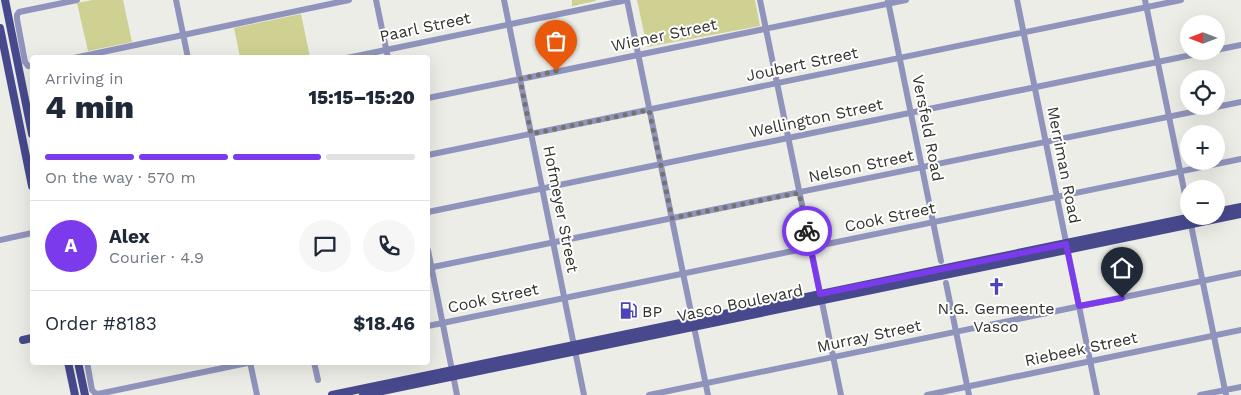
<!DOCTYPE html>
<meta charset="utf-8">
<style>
:root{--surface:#fff;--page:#f6f6f7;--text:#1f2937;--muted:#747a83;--line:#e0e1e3;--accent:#7c3aed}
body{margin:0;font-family:"Work Sans",sans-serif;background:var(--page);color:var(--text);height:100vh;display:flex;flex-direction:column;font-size:19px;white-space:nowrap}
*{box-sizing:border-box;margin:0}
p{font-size:16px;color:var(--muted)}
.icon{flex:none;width:28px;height:28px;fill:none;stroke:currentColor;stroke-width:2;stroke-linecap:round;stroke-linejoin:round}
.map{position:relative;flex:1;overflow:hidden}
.sheet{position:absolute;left:30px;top:55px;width:400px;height:310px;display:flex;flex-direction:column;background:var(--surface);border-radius:5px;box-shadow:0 5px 20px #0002}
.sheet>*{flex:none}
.needle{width:32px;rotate:270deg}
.tools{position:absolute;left:1180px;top:15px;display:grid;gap:10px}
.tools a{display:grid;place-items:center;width:45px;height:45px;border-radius:50%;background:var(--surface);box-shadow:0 5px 20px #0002;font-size:25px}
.pin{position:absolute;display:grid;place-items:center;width:42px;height:42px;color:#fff;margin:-51px -21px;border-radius:50% 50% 50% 0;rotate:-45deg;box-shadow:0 0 5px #0007}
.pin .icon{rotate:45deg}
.courier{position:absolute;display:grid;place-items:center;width:50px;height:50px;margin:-25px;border:4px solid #7c3aed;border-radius:50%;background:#fff;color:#222;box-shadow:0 1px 6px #0007}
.summary em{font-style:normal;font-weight:800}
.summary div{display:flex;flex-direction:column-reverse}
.summary{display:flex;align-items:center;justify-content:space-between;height:85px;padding:0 15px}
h1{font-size:32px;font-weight:800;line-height:38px}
.bar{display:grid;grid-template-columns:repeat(4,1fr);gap:8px 5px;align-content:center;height:60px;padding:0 15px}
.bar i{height:6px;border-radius:4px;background:var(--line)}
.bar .current{background:var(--accent)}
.bar p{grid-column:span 4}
.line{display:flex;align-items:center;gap:12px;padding:0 15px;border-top:1px solid var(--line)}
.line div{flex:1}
.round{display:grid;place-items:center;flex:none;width:52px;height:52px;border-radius:26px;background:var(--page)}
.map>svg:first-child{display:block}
.grass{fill:#ced192}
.park{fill:url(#park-tufts)}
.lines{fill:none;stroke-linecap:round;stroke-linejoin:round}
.minor{stroke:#9094bc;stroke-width:6}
.major{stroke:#48498d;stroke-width:8}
.done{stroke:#737370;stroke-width:5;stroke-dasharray:0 9}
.route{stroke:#7c3aed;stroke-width:6}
.labels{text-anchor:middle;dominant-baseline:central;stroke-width:4;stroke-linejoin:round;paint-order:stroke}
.street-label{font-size:16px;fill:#323230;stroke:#fffffe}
.poi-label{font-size:16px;fill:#323230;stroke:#fffffe}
</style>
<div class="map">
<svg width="1241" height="395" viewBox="0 0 1241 395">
<defs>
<pattern id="park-tufts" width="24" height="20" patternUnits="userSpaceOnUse" patternTransform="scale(1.25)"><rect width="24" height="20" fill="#ced192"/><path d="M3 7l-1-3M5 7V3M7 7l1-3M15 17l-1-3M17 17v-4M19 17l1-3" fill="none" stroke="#b1b47e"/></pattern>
</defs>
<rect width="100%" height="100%" fill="#edede7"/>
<g class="grass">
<path d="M93 0H123L132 42 88 51 77 3Z"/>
<path d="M637 0H755L760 26 647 47Z"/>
<path d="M301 14 310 57H240L234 28Z"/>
</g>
<path class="park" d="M572 0H595L596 1 572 6Z"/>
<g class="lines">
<g class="minor">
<path d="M176 0 188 58"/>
<path d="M376 0 388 58"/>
<path d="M504 0 584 395"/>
<path d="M627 0 708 395"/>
<path d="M760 0 841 395"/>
<path d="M1017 0 1097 395"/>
<path d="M1145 0 1189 214"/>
<path d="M888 1 941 261"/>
<path d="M1216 50 1241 45"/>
<path d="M74 58 349 0"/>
<path d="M347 58 627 0"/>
<path d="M32 66H28L25 62 17 19V15L19 12 77 0"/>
<path d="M428 98 906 0"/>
<path d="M428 155 1181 0"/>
<path d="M428 212 1211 51"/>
<path d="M1190 220 1226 395"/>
<path d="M0 240 32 233"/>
<path d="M428 250 457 395"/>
<path d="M428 268 1241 102"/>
<path d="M946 283 969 395"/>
<path d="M428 326 1241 159"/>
<path d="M87 362 92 390 95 393 98 394 252 362"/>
<path d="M250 362 257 395"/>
<path d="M314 362 318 380"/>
<path d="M649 395 1241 273"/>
<path d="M927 395 1241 330"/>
<path d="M1200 395 1241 387"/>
</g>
<g class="major">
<path d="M5 0 32 134"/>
<path d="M0 28 32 186"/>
<path d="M1216 212 1241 207"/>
<path d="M23 340 32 338"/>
<path d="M68 362 75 395"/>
<path d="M78 362 85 395"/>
<path d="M332 395 1197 216"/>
<path d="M363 395 1241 214"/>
</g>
</g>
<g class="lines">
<path class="done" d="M556 71 520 79 531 134 649 110 672 218 799 193 807 231"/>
<path class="route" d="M807 231 820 294 1066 244 1079 306 1122 298"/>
</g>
<defs>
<symbol id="church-bare" viewBox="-9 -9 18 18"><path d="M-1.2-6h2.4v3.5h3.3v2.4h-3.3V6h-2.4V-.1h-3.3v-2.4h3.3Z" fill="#4d44ba" stroke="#fffffe" stroke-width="2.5" paint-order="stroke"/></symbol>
<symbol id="fuel-bare" viewBox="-9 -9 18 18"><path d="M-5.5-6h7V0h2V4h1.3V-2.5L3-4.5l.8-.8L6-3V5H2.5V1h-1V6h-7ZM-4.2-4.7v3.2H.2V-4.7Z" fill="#4d44ba" stroke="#fffffe" stroke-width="2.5" paint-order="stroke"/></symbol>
</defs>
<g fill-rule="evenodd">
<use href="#church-bare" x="984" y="274" width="25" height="25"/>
<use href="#fuel-bare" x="616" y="298" width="25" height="25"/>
</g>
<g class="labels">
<g class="street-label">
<text transform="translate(425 27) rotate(-12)">Paarl Street</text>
<text transform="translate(664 35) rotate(-12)">Wiener Street</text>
<text transform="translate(802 64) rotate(-12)">Joubert Street</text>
<text transform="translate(816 118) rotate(-12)">Wellington Street</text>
<text transform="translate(928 128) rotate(79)">Versfeld Road</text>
<text transform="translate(1064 165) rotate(79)">Merriman Road</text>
<text transform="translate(861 166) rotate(-12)">Nelson Street</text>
<text transform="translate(561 209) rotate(79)">Hofmeyer Street</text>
<text transform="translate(890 217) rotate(-12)">Cook Street</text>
<text transform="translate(493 298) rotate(-12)">Cook Street</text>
<text transform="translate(740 303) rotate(-12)">Vasco Boulevard</text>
<text transform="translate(869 336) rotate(-12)">Murray Street</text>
<text transform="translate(1081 349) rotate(-12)">Riebeek Street</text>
</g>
<g class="poi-label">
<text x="996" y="308">N.G. Gemeente<tspan x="996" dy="18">Vasco</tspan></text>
<text x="642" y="311" text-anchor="start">BP</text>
</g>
</g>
</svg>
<div class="tools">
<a><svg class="needle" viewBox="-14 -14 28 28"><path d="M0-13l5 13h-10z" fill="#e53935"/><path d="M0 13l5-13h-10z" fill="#747a83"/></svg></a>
<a><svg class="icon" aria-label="locate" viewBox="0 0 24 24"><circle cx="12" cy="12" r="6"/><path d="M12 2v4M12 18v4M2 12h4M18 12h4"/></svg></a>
<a>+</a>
<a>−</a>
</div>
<div class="pin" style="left:556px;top:71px;background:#ea580c"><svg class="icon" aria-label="bag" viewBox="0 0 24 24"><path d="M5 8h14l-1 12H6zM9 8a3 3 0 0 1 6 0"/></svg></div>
<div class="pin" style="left:1122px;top:298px;background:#1f2937"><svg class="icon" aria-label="home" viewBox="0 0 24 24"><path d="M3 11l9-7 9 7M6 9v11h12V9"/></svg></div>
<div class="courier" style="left:807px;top:231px"><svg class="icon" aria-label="bike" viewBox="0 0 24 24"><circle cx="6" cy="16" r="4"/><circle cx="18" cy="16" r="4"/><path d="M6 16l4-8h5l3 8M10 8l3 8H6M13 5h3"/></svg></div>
<section class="sheet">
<div class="summary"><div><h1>4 min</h1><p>Arriving in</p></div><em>15:15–15:20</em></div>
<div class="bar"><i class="current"></i><i class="current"></i><i class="current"></i><i></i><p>On the way · 570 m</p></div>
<div class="line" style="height:90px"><b class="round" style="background:var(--accent);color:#fff">A</b><div><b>Alex</b><p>Courier · 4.9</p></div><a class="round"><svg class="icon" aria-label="chat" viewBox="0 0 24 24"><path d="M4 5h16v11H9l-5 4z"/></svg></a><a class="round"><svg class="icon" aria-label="phone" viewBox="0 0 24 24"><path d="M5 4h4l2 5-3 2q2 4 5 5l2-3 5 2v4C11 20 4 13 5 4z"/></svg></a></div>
<div class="line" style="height:65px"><div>Order #8183</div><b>$18.46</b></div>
</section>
</div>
